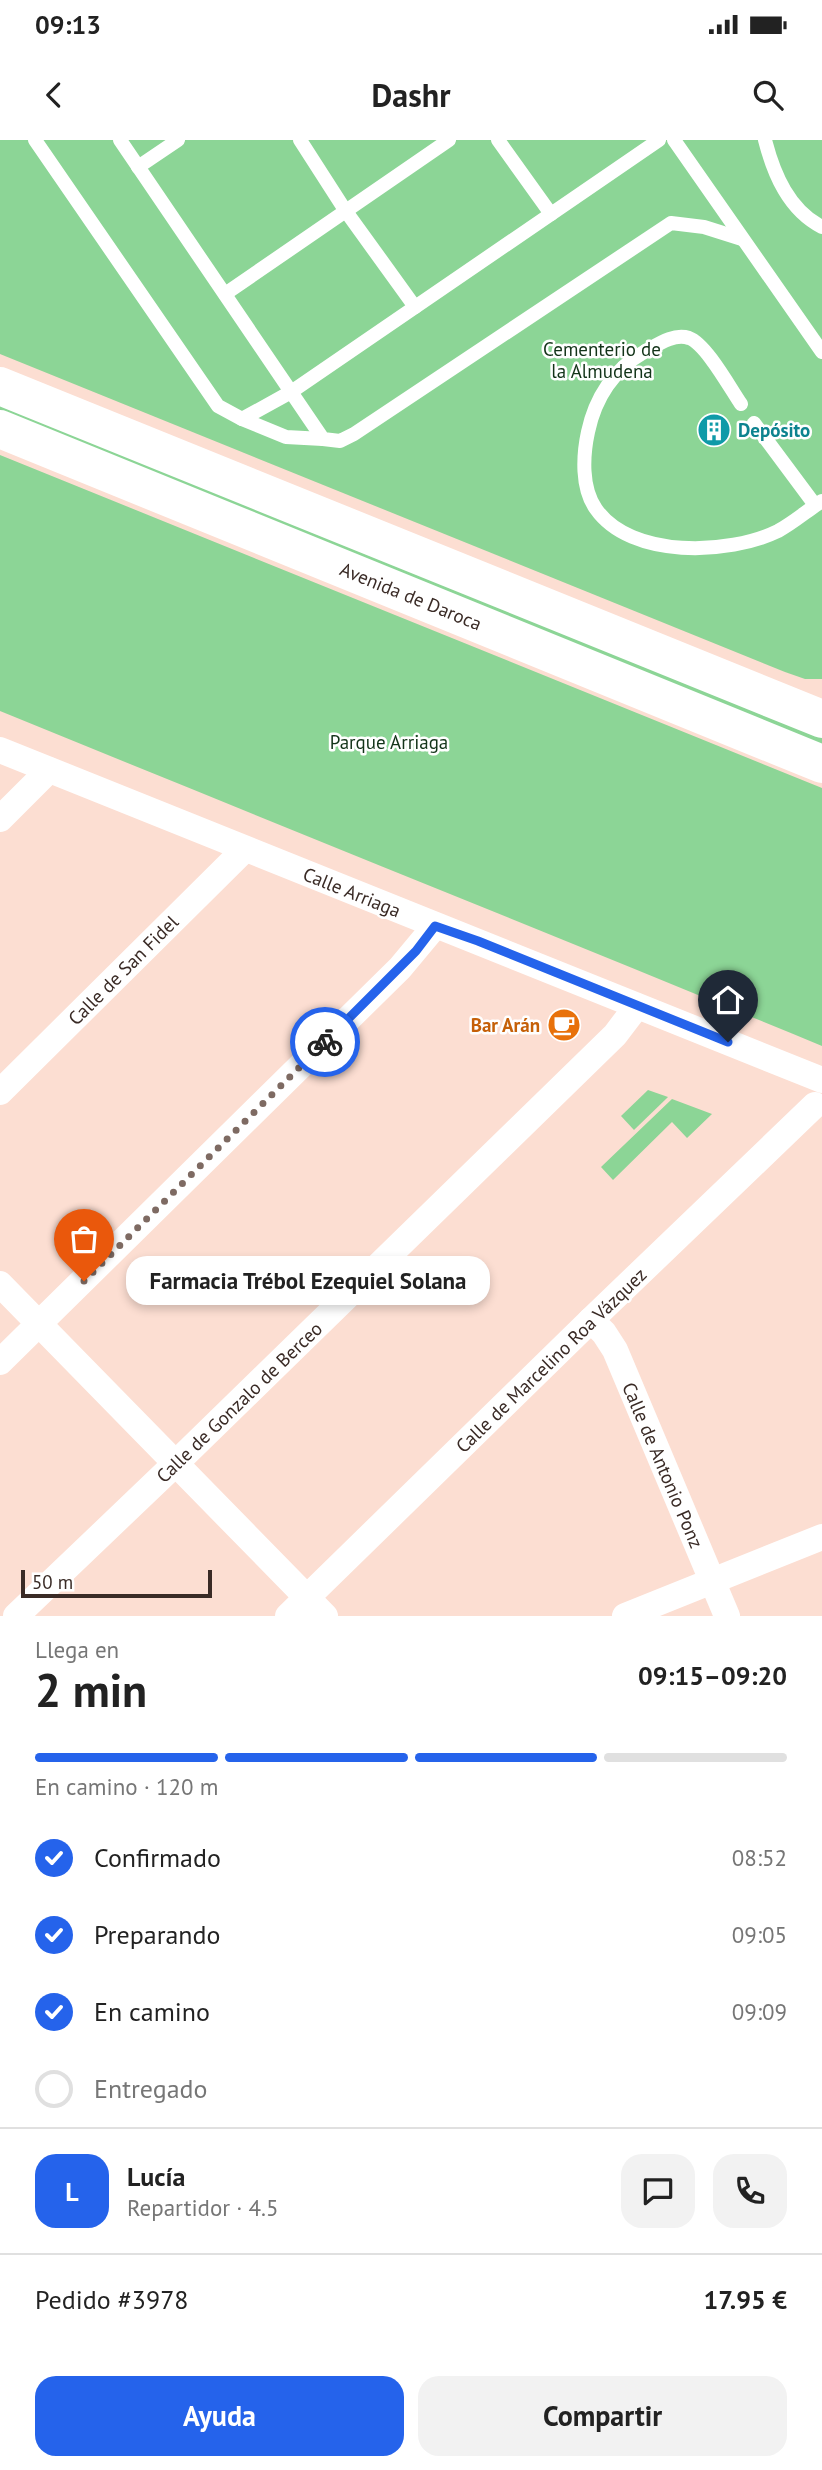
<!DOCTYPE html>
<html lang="es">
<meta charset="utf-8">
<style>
:root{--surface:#fff;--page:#f2f2f2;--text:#222;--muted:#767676;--line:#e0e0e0;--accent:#2563eb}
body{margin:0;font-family:"PT Sans",sans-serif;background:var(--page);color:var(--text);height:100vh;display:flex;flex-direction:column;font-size:26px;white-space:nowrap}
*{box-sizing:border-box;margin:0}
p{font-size:23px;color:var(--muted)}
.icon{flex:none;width:38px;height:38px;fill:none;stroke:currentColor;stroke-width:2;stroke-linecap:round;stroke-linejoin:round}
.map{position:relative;height:1476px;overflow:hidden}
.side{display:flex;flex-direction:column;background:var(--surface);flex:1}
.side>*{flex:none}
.scale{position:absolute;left:21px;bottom:18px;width:191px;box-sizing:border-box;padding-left:7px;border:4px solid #3a2b26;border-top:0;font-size:19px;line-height:24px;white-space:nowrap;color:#3a2b26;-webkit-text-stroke:5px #fff;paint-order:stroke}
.pin{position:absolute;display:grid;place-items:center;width:60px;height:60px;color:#fff;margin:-72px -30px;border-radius:50% 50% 50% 0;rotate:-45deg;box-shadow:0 0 7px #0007}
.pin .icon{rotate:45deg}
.courier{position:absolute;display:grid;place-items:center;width:70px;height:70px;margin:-35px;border:5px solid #2563eb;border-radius:50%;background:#fff;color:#222;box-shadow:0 2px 9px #0007}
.bubble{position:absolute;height:49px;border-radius:21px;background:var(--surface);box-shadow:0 4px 10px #0003;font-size:23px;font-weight:700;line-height:49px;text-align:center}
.head em{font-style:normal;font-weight:700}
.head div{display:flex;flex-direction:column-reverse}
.head{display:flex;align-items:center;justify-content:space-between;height:119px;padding:0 35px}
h1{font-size:46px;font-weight:700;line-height:52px}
.bar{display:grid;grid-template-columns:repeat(4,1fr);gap:10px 7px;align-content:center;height:84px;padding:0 35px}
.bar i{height:9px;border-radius:5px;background:var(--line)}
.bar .selected{background:var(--accent)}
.bar p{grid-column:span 4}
.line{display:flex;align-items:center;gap:18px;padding:0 35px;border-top:2px solid var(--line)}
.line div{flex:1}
.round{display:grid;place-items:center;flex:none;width:74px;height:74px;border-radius:21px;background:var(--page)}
ol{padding:0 35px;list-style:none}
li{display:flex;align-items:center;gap:21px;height:77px}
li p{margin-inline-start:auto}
li .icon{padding:7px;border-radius:50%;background:var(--accent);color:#fff;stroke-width:4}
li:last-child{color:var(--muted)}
li i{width:38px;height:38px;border:4px solid var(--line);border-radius:50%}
.cta{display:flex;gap:14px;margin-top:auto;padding:14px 35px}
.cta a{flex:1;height:80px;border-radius:21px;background:var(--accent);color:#fff;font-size:28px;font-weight:700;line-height:80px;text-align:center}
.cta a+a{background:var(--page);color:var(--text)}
.status{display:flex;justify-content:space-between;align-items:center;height:49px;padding:0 35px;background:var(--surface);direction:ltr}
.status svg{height:19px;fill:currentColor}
header{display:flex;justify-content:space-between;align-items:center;height:91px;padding:0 35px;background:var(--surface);font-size:32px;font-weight:700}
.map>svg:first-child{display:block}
.green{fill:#8cd596}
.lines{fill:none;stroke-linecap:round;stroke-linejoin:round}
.service{stroke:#fff;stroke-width:14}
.minor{stroke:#fff;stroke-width:26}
.secondary{stroke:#fff;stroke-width:38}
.done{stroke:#7e6a62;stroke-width:7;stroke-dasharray:0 12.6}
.route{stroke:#2563eb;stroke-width:9}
.labels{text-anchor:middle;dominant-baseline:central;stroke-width:5;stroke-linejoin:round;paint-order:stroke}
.park-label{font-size:19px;fill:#133419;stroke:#fff}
.culture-label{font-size:19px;font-weight:bold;fill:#0d838f;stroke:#fff;text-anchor:start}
.street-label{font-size:19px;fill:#3a2b26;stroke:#fff}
.food-label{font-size:19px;font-weight:bold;fill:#c56008;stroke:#fff;text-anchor:end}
</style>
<div class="status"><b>09:13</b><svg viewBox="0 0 49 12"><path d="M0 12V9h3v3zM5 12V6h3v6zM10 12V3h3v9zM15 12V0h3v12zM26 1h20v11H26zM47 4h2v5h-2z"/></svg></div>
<header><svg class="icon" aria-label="back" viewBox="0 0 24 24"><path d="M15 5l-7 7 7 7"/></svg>Dashr<svg class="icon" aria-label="search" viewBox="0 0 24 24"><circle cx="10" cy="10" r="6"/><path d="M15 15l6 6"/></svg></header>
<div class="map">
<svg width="822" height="1476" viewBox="0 0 822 1476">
<rect width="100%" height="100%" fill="#fcded2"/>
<g class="green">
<path d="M0 0H822V539H805L785 532 0 214Z"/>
<path d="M0 260 822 594V607L0 273Z"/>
<path d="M0 315 822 648V906C548 793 274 683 0 571Z"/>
<path d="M648 950 668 957 634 990 621 976Z"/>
<path d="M672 959 712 974 687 998 672 982 613 1040 601 1027Z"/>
</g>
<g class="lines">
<g class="service">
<path d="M35 0 218 266 242 279 291 252 659 0"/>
<path d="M120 0 323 299 340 301 354 294 671 83 704 87 742 99"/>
<path d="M300 0 345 70 415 167"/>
<path d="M498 0 551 74"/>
<path d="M674 0 822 212"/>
<path d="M765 0C774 35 789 70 822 87"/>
<path d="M138 27 178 0"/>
<path d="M225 154 449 0"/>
<path d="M741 264C730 248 706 204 689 198 673 193 657 205 644 212 614 229 595 258 588 292 583 315 581 348 596 369 631 419 729 415 778 391 793 383 808 370 822 361"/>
<path d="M242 279 286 297 323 299"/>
<path d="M754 283 815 365"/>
</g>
<g class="minor">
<path d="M0 610 822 940"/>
<path d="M0 679 49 630"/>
<path d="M0 952 245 709"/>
<path d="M0 1144 325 1476"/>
<path d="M591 1180 604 1193 615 1210 727 1476"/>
<path d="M0 1222 400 828 435 786"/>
<path d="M16 1476 175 1324 615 895 637 866"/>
<path d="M288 1476 591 1180 815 965"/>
<path d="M625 1476 822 1397"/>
</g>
<g class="secondary">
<path d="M0 246 822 579"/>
<path d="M0 289 822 624"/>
</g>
</g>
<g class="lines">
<path class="done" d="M84 1141 325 902"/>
<path class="route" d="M325 902 416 811 435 786 478 801 728 902"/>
</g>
<defs>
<symbol id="building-disc" viewBox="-11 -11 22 22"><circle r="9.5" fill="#0f9aa8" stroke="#fff"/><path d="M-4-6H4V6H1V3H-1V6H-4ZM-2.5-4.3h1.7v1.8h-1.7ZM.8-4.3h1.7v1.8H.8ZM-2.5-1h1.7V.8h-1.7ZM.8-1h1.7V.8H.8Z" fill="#fff"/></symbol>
<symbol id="cafe-disc" viewBox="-11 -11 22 22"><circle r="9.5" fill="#e8710a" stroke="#fff"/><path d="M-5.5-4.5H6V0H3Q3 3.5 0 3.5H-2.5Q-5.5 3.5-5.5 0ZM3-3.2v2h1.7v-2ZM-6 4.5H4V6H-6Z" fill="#fff"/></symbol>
</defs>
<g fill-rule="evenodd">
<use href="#building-disc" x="695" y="271" width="38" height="38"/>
<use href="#cafe-disc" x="545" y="866" width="38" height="38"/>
</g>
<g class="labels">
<g class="park-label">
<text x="602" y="209">Cementerio de<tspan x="602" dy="22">la Almudena</tspan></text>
<text x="389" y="602">Parque Arriaga</text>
</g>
<g class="culture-label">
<text x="738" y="290">Depósito</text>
</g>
<g class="street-label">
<text transform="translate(411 456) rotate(22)">Avenida de Daroca</text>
<text transform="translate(352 752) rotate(22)">Calle Arriaga</text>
<text transform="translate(123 830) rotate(-45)">Calle de San Fidel</text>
<text transform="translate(551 1220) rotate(-44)">Calle de Marcelino Roa Vázquez</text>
<text transform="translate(239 1262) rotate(-44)">Calle de Gonzalo de Berceo</text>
<text transform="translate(663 1325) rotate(67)">Calle de Antonio Ponz</text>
</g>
<g class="food-label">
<text x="540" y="885">Bar Arán</text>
</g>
</g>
</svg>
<div class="scale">50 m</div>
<div class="pin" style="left:84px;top:1141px;background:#ea580c"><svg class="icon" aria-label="bag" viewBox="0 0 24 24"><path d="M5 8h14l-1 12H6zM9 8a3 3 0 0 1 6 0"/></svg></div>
<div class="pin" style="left:728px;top:902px;background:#1f2937"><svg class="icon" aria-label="home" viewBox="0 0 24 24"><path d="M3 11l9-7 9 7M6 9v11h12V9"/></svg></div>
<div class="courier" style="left:325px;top:902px"><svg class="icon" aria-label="bike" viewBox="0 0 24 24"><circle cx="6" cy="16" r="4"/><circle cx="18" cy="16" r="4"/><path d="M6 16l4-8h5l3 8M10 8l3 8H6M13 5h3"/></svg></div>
<div class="bubble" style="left:126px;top:1116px;width:364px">Farmacia Trébol Ezequiel Solana</div>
</div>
<section class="side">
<div class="head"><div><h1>2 min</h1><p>Llega en</p></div><em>09:15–09:20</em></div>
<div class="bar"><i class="selected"></i><i class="selected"></i><i class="selected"></i><i></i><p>En camino · 120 m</p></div>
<ol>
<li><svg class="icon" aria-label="check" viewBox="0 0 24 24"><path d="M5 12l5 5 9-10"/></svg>Confirmado<p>08:52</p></li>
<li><svg class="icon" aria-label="check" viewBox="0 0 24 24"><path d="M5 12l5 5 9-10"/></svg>Preparando<p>09:05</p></li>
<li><svg class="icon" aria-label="check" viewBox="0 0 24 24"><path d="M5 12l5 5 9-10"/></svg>En camino<p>09:09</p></li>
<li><i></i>Entregado</li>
</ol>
<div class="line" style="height:126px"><b class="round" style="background:var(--accent);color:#fff">L</b><div><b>Lucía</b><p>Repartidor · 4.5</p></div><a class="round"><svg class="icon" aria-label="chat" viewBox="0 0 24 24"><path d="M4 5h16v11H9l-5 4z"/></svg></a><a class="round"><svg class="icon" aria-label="phone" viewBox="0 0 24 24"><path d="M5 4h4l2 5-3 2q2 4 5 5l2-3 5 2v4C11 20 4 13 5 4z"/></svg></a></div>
<div class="line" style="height:91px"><div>Pedido #3978</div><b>17.95 €</b></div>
<div class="cta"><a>Ayuda</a><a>Compartir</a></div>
</section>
